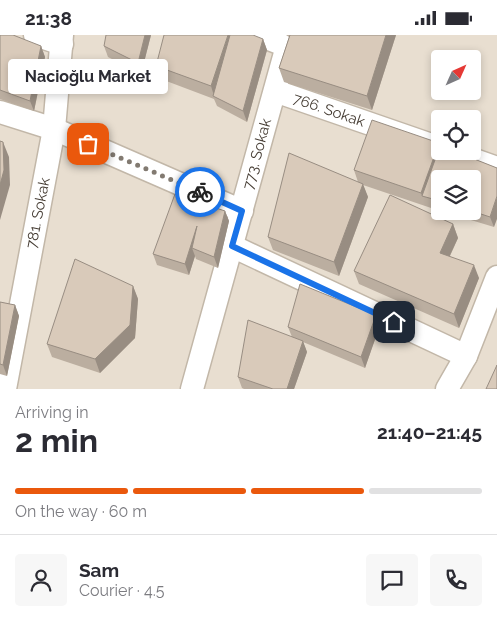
<!DOCTYPE html>
<meta charset="utf-8">
<style>
:root{--surface:#fff;--page:#f7f7f7;--text:#2b2b33;--muted:#7c7c81;--line:#e1e1e2;--accent:#ea580c}
body{margin:0;font-family:Raleway,sans-serif;background:var(--page);color:var(--text);height:100vh;display:flex;flex-direction:column;font-size:19px;white-space:nowrap}
*{box-sizing:border-box;margin:0}
p{font-size:16px;color:var(--muted)}
.icon{flex:none;width:28px;height:28px;fill:none;stroke:currentColor;stroke-width:2;stroke-linecap:round;stroke-linejoin:round}
.map{position:relative;height:354px;overflow:hidden}
.drawer{display:flex;flex-direction:column;background:var(--surface);flex:1}
.drawer>*{flex:none}
.needle{width:32px;rotate:45deg}
.fabs{position:absolute;left:431px;top:15px;display:grid;gap:10px}
.fabs a{display:grid;place-items:center;width:50px;height:50px;border-radius:5px;background:var(--surface);box-shadow:0 2px 8px #0003;font-size:25px}
.pin{position:absolute;display:grid;place-items:center;width:42px;height:42px;color:#fff;margin:-21px;border-radius:10px;box-shadow:0 2px 8px #0006}
.courier{position:absolute;display:grid;place-items:center;width:50px;height:50px;margin:-25px;border:4px solid #1a73e8;border-radius:50%;background:#fff;color:#222;box-shadow:0 1px 6px #0007}
.bubble{position:absolute;height:35px;border-radius:5px;background:var(--surface);box-shadow:0 2px 8px #0003;font-size:16px;font-weight:700;line-height:35px;text-align:center}
.head em{font-style:normal;font-weight:700}
.head div{display:flex;flex-direction:column-reverse}
.head{display:flex;align-items:center;justify-content:space-between;height:85px;padding:0 15px}
h1{font-size:32px;font-weight:700;line-height:38px}
.bar{display:grid;grid-template-columns:repeat(4,1fr);gap:8px 5px;align-content:center;height:60px;padding:0 15px}
.bar i{height:6px;border-radius:4px;background:var(--line)}
.bar .active{background:var(--accent)}
.bar p{grid-column:span 4}
.line{display:flex;align-items:center;gap:12px;padding:0 15px;border-top:1px solid var(--line)}
.line div{flex:1}
.round{display:grid;place-items:center;flex:none;width:52px;height:52px;border-radius:5px;background:var(--page)}
.status{display:flex;justify-content:space-between;align-items:center;height:35px;padding:0 25px;background:var(--surface);direction:ltr}
.status svg{height:14px;fill:currentColor}
.map>svg:first-child{display:block}
.residential{fill:#e8ded0;fill-rule:evenodd}
.lines{fill:none;stroke-linecap:round;stroke-linejoin:round}
.minor-casing{stroke:#c2b7a8;stroke-width:25}
.minor{stroke:#fff;stroke-width:22}
.wall{fill:#bbaea0}
.shaded-wall{fill:#988d82}
.building{fill:#d9caba;stroke:#988d82}
.done{stroke:#827a71;stroke-width:5;stroke-dasharray:0 9}
.route{stroke:#1a73e8;stroke-width:6}
.labels{text-anchor:middle;dominant-baseline:central;stroke-width:5;stroke-linejoin:round;paint-order:stroke}
.street-label{font-size:15px;fill:#453c33;stroke:#fff}
</style>
<div class="status"><b>21:38</b><svg viewBox="0 0 49 12"><path d="M0 12V9h3v3zM5 12V6h3v6zM10 12V3h3v9zM15 12V0h3v12zM26 1h20v11H26zM47 4h2v5h-2z"/></svg></div>
<div class="map">
<svg width="497" height="354" viewBox="0 0 497 354">
<rect width="100%" height="100%" fill="#f3ede3"/>
<path class="residential" d="M0 0H497V354H0ZM440 24H472V56H440ZM440 84H472V116H440ZM440 144H472V176H440Z"/>
<g class="lines">
<defs>
<g id="minor">
<path d="M35 0 62 9"/>
<path d="M259 0 287 11"/>
<path d="M275 56 440 113"/>
<path d="M0 77 54 94 242 176"/>
<path d="M455 118 497 133"/>
<path d="M232 211 466 321"/>
<path d="M5 354 54 94 62 0"/>
<path d="M192 354 290 0"/>
<path d="M447 354 466 321 497 242"/>
</g>
</defs>
<use href="#minor" class="minor-casing"/>
<use href="#minor" class="minor"/>
</g>
<g class="wall">
<path d="M0 0 41 11 45 22 34 76 0 64Z"/>
<path d="M151 0 141 39 108 22 104 11Z"/>
<path d="M286 0H396L372 75 284 47 279 33 289 2Z"/>
<path d="M263 4 267 15 247 87 217 71 214 64 161 44 156 31Z"/>
<path d="M439 108 440 111 497 133 494 192 441 176H472L440 144V176L363 150 368 162 339 241 273 215 268 202 358 147 354 135Z"/>
<path d="M225 176 229 186 218 233 196 224 195 221 189 240 157 230 153 219Z"/>
<path d="M453 189 458 203 450 221 479 243 459 293 359 249 354 236Z"/>
<path d="M133 251 138 264 135 303 100 338 52 322 47 309Z"/>
<path d="M0 267 15 270 19 281 7 341 0 339Z"/>
<path d="M380 290 365 333 303 307 307 317 294 354H244L242 353 238 342 292 302 288 292Z"/>
</g>
<g class="shaded-wall">
<path d="M145 0H151L141 39 138 28Z"/>
<path d="M228 0H236L214 61 211 51Z"/>
<path d="M386 0H396L372 75 367 61Z"/>
<path d="M263 4 267 15 247 87 243 76Z"/>
<path d="M41 11 45 22 34 76 30 66Z"/>
<path d="M3 107 9 122 10 150 0 185V150Z"/>
<path d="M439 108 440 111 422 161 421 158Z"/>
<path d="M363 149 368 162 339 241 334 227Z"/>
<path d="M497 161V184L494 192 490 182Z"/>
<path d="M225 176 229 186 218 233 214 222Z"/>
<path d="M453 189 458 203 445 231 440 218Z"/>
<path d="M197 191 192 213 195 221 189 240 185 229Z"/>
<path d="M474 230 479 243 459 293 454 279Z"/>
<path d="M133 251 138 264 135 303 100 338 95 324Z"/>
<path d="M15 270 19 281 7 341 3 330Z"/>
<path d="M376 280 380 290 365 333 361 322Z"/>
<path d="M303 306 307 317 294 354H287Z"/>
</g>
<g class="building">
<path d="M0 0H13L41 11 30 66 0 55Z"/>
<path d="M106 0H145L138 28 104 11Z"/>
<path d="M164 0H228L211 51 156 31Z"/>
<path d="M230 0H253L263 4 243 76 213 61Z"/>
<path d="M290 0H386L367 61 279 33Z"/>
<path d="M372 85 439 108 421 158 354 135Z"/>
<path d="M0 106 3 107 4 135 0 150Z"/>
<path d="M440 111V116H454L497 133V161L490 182 472 176V144H440V166L422 161Z"/>
<path d="M289 118 363 149 334 227 268 202Z"/>
<path d="M175 159 225 176 214 222 192 213 197 191 185 229 153 219Z"/>
<path d="M390 160 453 189 440 218 474 230 454 279 354 236Z"/>
<path d="M75 224 133 251 130 290 95 324 47 309Z"/>
<path d="M300 249 376 280 361 322 288 292Z"/>
<path d="M0 267 15 270 3 330 0 329Z"/>
<path d="M248 285 303 306 287 354H273L238 342Z"/>
<path d="M497 330V354H486Z"/>
</g>
<g class="lines">
<path class="done" d="M88 109 200 157"/>
<path class="route" d="M200 157 242 176 232 211 394 287"/>
</g>
<g class="labels">
<g class="street-label">
<text transform="translate(329 75) rotate(19)">766. Sokak</text>
<text transform="translate(257 119) rotate(-75)">773. Sokak</text>
<text transform="translate(38 178) rotate(-79)">781. Sokak</text>
</g>
</g>
</svg>
<div class="fabs">
<a><svg class="needle" viewBox="-14 -14 28 28"><path d="M0-13l5 13h-10z" fill="#e53935"/><path d="M0 13l5-13h-10z" fill="#7c7c81"/></svg></a>
<a><svg class="icon" aria-label="locate" viewBox="0 0 24 24"><circle cx="12" cy="12" r="6"/><path d="M12 2v4M12 18v4M2 12h4M18 12h4"/></svg></a>
<a><svg class="icon" aria-label="layers" viewBox="0 0 24 24"><path d="M12 4l9 5-9 5-9-5zM3 14l9 5 9-5"/></svg></a>
</div>
<div class="pin" style="left:88px;top:109px;background:#ea580c"><svg class="icon" aria-label="bag" viewBox="0 0 24 24"><path d="M5 8h14l-1 12H6zM9 8a3 3 0 0 1 6 0"/></svg></div>
<div class="pin" style="left:394px;top:287px;background:#1f2937"><svg class="icon" aria-label="home" viewBox="0 0 24 24"><path d="M3 11l9-7 9 7M6 9v11h12V9"/></svg></div>
<div class="courier" style="left:200px;top:157px"><svg class="icon" aria-label="bike" viewBox="0 0 24 24"><circle cx="6" cy="16" r="4"/><circle cx="18" cy="16" r="4"/><path d="M6 16l4-8h5l3 8M10 8l3 8H6M13 5h3"/></svg></div>
<div class="bubble" style="left:8px;top:24px;width:160px">Nacioğlu Market</div>
</div>
<section class="drawer">
<div class="head"><div><h1>2 min</h1><p>Arriving in</p></div><em>21:40–21:45</em></div>
<div class="bar"><i class="active"></i><i class="active"></i><i class="active"></i><i></i><p>On the way · 60 m</p></div>
<div class="line" style="height:90px"><a class="round"><svg class="icon" aria-label="person" viewBox="0 0 24 24"><circle cx="12" cy="8" r="4"/><path d="M4 21q1-7 8-7t8 7"/></svg></a><div><b>Sam</b><p>Courier · 4.5</p></div><a class="round"><svg class="icon" aria-label="chat" viewBox="0 0 24 24"><path d="M4 5h16v11H9l-5 4z"/></svg></a><a class="round"><svg class="icon" aria-label="phone" viewBox="0 0 24 24"><path d="M5 4h4l2 5-3 2q2 4 5 5l2-3 5 2v4C11 20 4 13 5 4z"/></svg></a></div>
</section>
